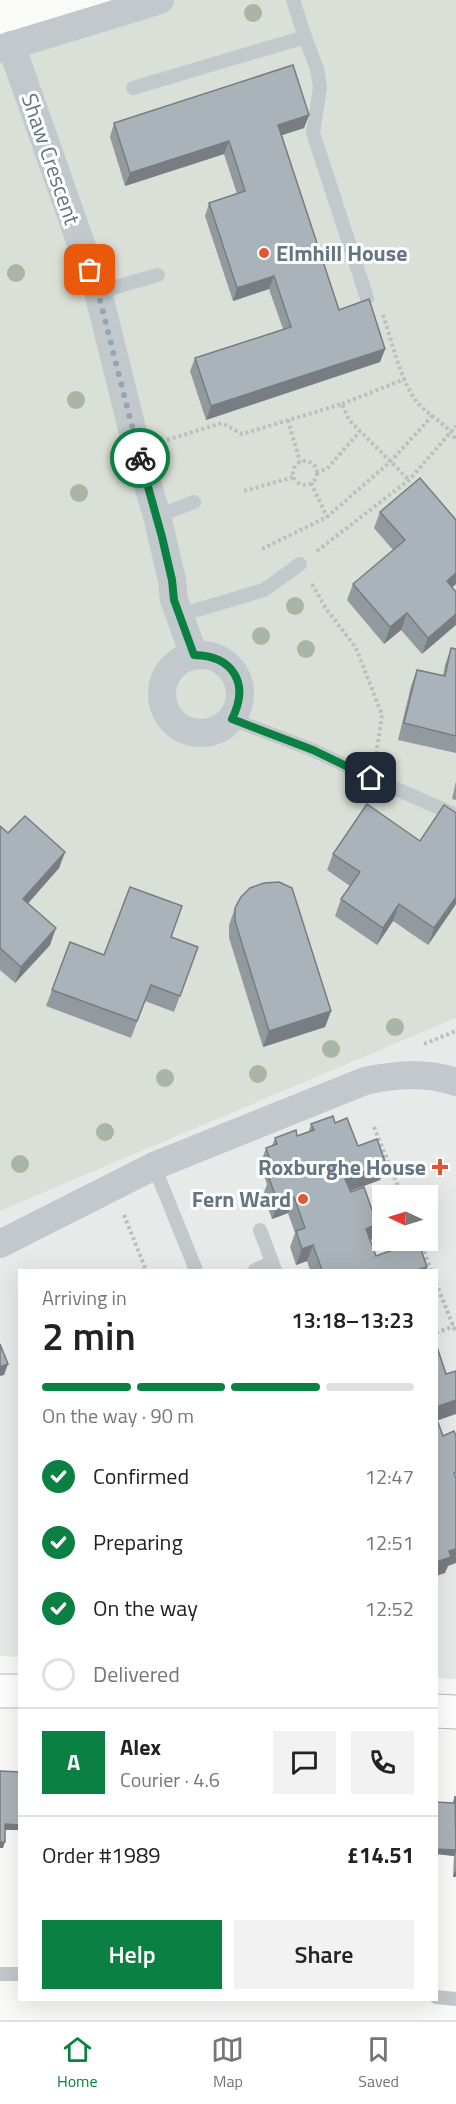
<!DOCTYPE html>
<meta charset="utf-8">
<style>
:root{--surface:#fff;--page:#f2f2f2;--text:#222;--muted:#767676;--line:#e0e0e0;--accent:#0b8043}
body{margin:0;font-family:"Titillium Web",sans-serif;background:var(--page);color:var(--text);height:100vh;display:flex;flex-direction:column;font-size:22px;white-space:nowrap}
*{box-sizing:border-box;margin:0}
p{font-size:20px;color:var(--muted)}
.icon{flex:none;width:33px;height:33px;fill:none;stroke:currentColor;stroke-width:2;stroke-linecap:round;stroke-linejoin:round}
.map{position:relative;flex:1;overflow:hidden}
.details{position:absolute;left:18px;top:1269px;width:420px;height:732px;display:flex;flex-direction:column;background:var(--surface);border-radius:0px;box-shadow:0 6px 24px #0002}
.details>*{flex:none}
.needle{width:39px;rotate:274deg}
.fabs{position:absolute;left:372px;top:1185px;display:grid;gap:12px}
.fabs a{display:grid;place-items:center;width:66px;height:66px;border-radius:0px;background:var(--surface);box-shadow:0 6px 24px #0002;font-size:30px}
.pin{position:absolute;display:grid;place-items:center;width:51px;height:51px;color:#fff;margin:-26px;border-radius:12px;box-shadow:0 3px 9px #0006}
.courier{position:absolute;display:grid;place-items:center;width:60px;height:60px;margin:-30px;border:4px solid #0b8043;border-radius:50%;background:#fff;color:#222;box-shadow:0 2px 8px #0007}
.headline em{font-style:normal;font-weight:600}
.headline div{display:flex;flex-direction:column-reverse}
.headline{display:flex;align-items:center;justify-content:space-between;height:102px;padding:0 24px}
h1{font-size:39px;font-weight:600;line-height:45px}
.bar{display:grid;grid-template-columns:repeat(4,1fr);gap:9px 6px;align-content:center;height:72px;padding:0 24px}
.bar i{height:8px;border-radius:4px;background:var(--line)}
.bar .active{background:var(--accent)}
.bar p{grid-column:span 4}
.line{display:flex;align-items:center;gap:15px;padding:0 24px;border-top:2px solid var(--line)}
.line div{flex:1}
.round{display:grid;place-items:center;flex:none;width:63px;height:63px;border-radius:0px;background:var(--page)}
ol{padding:0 24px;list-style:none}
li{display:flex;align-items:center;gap:18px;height:66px}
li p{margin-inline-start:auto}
li .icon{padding:6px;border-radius:50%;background:var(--accent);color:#fff;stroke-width:4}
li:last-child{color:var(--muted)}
li i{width:33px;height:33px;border:3px solid var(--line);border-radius:50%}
.primary-button{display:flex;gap:12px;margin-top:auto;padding:12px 24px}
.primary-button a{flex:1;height:69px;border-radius:0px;background:var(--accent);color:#fff;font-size:24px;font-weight:600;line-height:69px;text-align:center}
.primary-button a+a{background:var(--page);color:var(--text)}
.tab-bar{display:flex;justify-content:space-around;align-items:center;height:84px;border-top:2px solid var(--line);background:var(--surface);font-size:16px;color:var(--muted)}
.tab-bar a{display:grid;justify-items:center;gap:3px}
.tab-bar .active{color:var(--accent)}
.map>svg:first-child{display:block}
.built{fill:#e8e9e9;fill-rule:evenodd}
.green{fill:#dadfd7}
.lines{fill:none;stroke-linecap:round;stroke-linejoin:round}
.secondary-casing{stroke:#b3babf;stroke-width:35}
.path{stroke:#bbbfc2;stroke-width:4;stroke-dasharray:3 3;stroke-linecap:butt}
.lane{stroke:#c3c8cc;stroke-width:14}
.street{stroke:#c3c8cc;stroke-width:28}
.secondary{stroke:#fff;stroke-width:33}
.tree{fill:#aab4a7}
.wall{fill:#929a9f}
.shaded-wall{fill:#777d82}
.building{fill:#aab3b9;stroke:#777d82;stroke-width:1.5}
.done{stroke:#99a4ac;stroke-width:6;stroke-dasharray:0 10.8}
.route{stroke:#0b8043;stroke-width:8}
.poi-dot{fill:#e4572e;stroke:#fff;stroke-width:2}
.labels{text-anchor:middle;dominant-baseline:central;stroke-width:6;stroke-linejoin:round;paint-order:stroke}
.street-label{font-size:22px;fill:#657683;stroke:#fff}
.poi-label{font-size:22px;font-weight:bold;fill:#657683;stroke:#fff;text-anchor:end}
</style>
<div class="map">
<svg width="456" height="2020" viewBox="0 0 456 2020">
<rect width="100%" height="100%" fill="#fafaf8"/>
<path class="built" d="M456 1018V1679L436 1678V1270H20L19 1657 0 1656V1211ZM382 1196H428V1240H382Z"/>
<path class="green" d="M160 0H456V1018L0 1211V49Z"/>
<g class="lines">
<defs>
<g id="secondary">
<path d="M0 1691H20"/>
<path d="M436 1711 456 1712"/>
</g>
</defs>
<use href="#secondary" class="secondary-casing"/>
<g class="path">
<path d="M383 315C392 341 399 375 414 398 425 415 447 422 456 440"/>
<path d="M342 404 405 379"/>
<path d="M288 420 300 462"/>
<path d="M167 440 222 423 242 434 342 404 349 420 409 480"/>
<circle cx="305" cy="473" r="12"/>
<path d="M316 472 327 469 360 431"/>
<path d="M311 483 327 517"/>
<path d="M244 491 294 477"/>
<path d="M262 549 327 517 391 461 433 415"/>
<path d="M317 551 409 480 456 426"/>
<path d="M312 584 325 607 356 648 382 715 376 755"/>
<path d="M424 1044 456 1031"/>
<path d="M374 1127 402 1196"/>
<path d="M124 1215 146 1270"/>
<path d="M420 1240 431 1270"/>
<path d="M436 1283 456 1333"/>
<path d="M436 1333 454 1326"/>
</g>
<g class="lane">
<path d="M293 0 305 37"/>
<path d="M133 88 305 37 317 69 320 87 313 133 367 298"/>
<path d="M98 292 158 275"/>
<path d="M157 516 194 502"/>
<path d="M180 615 264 590 300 564"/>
<path d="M232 719 313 750 371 778 456 815"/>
<path d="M154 1166 196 1270"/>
<path d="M260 1230 275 1270"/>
<path d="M255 1270 272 1263"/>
<path d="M0 1974H20"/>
<path d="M436 1997 456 1999"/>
</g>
<g class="street">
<path d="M11 45 98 292 137 449 157 516 172 580 174 600 194 655"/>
<path d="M0 49 160 0"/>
<circle cx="201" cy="694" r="39"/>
<path d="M0 1244 154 1166 365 1081C397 1074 425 1072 456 1082"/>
</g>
<use href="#secondary" class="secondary"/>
</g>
<g class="tree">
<circle cx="253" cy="13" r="9"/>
<circle cx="16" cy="273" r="9"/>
<circle cx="76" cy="400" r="9"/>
<circle cx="79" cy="493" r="9"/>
<circle cx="295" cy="606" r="9"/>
<circle cx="261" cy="636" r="9"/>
<circle cx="306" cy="649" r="9"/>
<circle cx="395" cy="1027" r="9"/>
<circle cx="331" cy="1049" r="9"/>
<circle cx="258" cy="1074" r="9"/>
<circle cx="165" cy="1078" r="9"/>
<circle cx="105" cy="1132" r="9"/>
<circle cx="20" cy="1164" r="9"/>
</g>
<g class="wall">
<path d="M309 115 304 128 282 135 339 310 385 349 380 362 206 420 190 371 195 358 283 329 269 289 233 301 205 216 209 203 237 194 224 154 125 186 110 137 114 123Z"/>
<path d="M380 512 456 520V584L452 587 422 654 401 630 384 644 347 600 353 584 393 550 374 528Z"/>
<path d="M451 648 456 649V753L398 740 411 686 417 670 443 676 445 665Z"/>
<path d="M456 781V800L452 799Z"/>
<path d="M0 826 8 833 65 852 59 868 28 903 50 945 15 983 0 970Z"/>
<path d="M333 854 456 904 428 945 393 921 377 945 335 916 341 899 350 886 327 870Z"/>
<path d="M235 908 331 1011 325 1027 263 1047 229 938V925Z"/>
<path d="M171 937 198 947 174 1012 145 1001 131 1038 46 1006 70 942 104 955Z"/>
<path d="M335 1123 358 1146 386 1164 380 1180 350 1191 377 1224 370 1241 376 1256 427 1267 426 1270H310L307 1261 296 1265 290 1247 295 1233 288 1213 272 1219 263 1195 267 1184 260 1165 266 1148 272 1146 275 1138 297 1136 309 1131 311 1124Z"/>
<path d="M455 1796H456V1877H453L454 1856 436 1854V1802L453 1803Z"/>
</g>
<g class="shaded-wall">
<path d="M309 115 304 128 273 138 278 125Z"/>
<path d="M229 141 224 154 125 186 130 173Z"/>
<path d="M274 276 269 289 233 301 237 288Z"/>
<path d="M385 349 380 362 206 420 211 406Z"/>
<path d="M456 573V584L441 597 447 581Z"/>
<path d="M407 613 401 630 384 644 390 627Z"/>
<path d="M456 614V625L422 654 428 638Z"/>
<path d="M65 852 59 868 17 916 23 899Z"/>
<path d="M456 897V904L428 945 434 928Z"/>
<path d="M399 904 393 921 377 945 383 928Z"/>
<path d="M56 928 50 945 15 983 21 967Z"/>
<path d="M331 1011 325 1027 263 1047 269 1031Z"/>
<path d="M386 1164 380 1180 339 1195 345 1179Z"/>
<path d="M294 1197 288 1213 272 1219 278 1203Z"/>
<path d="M377 1224 371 1241 360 1245 366 1229Z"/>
<path d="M313 1245 307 1261 296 1265 302 1249Z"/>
<path d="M427 1267 426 1270H417Z"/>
<path d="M8 1364 4 1375 0 1376V1367Z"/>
<path d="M456 1400V1414L436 1421V1407Z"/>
<path d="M456 1549V1563L448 1566 445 1573 436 1576V1562L449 1551Z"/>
<path d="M5 1824 20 1825V1830H3Z"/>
<path d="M0 1842H5L3 1848H0Z"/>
<path d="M436 1849 456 1850V1852L454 1856 436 1854Z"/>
<path d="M455 1871H456V1877H453Z"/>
</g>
<g class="building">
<path d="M293 65 309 115 278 125 339 310 369 299 385 349 211 406 195 358 291 327 274 276 237 288 209 203 245 191 229 141 130 173 114 123Z"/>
<path d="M420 478 456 520V573L447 581 456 592V614L428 638 407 613 390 627 353 584 405 540 380 512Z"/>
<path d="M451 648 456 649V736L404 723 417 670 445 676Z"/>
<path d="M367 804 420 841 444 805 456 813V897L434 928 399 904 383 928 341 899 360 872 333 854Z"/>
<path d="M25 816 65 852 23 899 56 928 21 967 0 948V826L8 833Z"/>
<path d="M279 882 292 888 331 1011 269 1031 235 921V908L241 897 250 888 264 883Z"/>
<path d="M130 887 182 906 171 937 198 947 180 996 151 985 137 1021 52 990 70 942 104 955Z"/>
<path d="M333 1116 335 1123 347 1118 358 1146 377 1139 386 1164 345 1179 351 1192 364 1187 377 1224 366 1229 376 1256 418 1241 427 1267 417 1270H322L313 1245 302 1249 296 1231 305 1228 294 1197 278 1203 269 1178 276 1176 266 1148 277 1144 275 1138 296 1130 297 1136 314 1130 311 1124Z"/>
<path d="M0 1344 8 1364 0 1367Z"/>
<path d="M437 1347 446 1374 456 1371V1400L436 1407Z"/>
<path d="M436 1417 443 1436 454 1431 456 1436V1473H454L456 1478V1549L449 1551 451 1557 436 1562Z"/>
<path d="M0 1771 20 1772V1825L5 1824V1842H0Z"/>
<path d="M455 1796 456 1850 436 1849V1802L454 1803Z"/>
</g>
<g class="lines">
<path class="done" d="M90 270 98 292 140 458"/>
<path class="route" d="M140 458 162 537 172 580 174 600 194 655C233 656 250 683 232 719L313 750 371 778"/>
</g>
<g class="poi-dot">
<circle cx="264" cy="253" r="6"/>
<path d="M437 1158h6v6h6v6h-6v6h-6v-6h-6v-6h6z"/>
<circle cx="303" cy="1199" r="6"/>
</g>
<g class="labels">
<g class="street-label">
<text transform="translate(51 159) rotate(71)">Shaw Crescent</text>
</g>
<g class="poi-label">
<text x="276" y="253" text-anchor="start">Elmhill House</text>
<text x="426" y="1167">Roxburghe House</text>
<text x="291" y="1199">Fern Ward</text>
</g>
</g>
</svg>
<div class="fabs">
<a><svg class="needle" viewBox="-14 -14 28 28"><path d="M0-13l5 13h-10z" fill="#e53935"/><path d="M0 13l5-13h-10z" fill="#767676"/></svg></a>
</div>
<div class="pin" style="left:90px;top:270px;background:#ea580c"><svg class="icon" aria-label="bag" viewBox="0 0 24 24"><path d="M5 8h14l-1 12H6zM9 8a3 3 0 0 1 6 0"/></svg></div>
<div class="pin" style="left:371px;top:778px;background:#1f2937"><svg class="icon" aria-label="home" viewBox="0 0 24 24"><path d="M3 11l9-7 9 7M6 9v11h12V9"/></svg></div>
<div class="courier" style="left:140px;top:458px"><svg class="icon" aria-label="bike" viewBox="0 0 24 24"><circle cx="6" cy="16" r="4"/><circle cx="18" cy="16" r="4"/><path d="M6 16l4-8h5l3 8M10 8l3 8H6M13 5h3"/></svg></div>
<section class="details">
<div class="headline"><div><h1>2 min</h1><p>Arriving in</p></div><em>13:18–13:23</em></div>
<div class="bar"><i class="active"></i><i class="active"></i><i class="active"></i><i></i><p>On the way · 90 m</p></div>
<ol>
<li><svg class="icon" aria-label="check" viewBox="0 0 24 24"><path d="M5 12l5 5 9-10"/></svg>Confirmed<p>12:47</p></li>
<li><svg class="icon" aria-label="check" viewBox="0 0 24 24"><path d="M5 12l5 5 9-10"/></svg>Preparing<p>12:51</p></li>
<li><svg class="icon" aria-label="check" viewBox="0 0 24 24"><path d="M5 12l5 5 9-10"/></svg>On the way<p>12:52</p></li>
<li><i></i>Delivered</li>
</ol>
<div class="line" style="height:108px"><b class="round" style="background:var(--accent);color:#fff">A</b><div><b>Alex</b><p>Courier · 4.6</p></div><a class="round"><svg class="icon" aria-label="chat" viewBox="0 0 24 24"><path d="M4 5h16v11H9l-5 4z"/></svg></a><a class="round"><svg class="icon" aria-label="phone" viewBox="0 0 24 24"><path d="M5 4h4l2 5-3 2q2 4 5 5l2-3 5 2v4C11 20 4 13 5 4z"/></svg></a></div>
<div class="line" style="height:78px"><div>Order #1989</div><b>£14.51</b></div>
<div class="primary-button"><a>Help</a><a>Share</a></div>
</section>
</div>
<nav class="tab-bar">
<a class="active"><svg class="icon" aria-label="home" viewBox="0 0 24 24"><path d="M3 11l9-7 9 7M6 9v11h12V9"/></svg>Home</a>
<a><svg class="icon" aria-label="map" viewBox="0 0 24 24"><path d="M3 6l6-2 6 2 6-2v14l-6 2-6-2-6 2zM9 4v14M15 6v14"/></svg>Map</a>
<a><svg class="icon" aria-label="saved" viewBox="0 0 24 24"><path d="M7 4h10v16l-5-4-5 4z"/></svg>Saved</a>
</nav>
